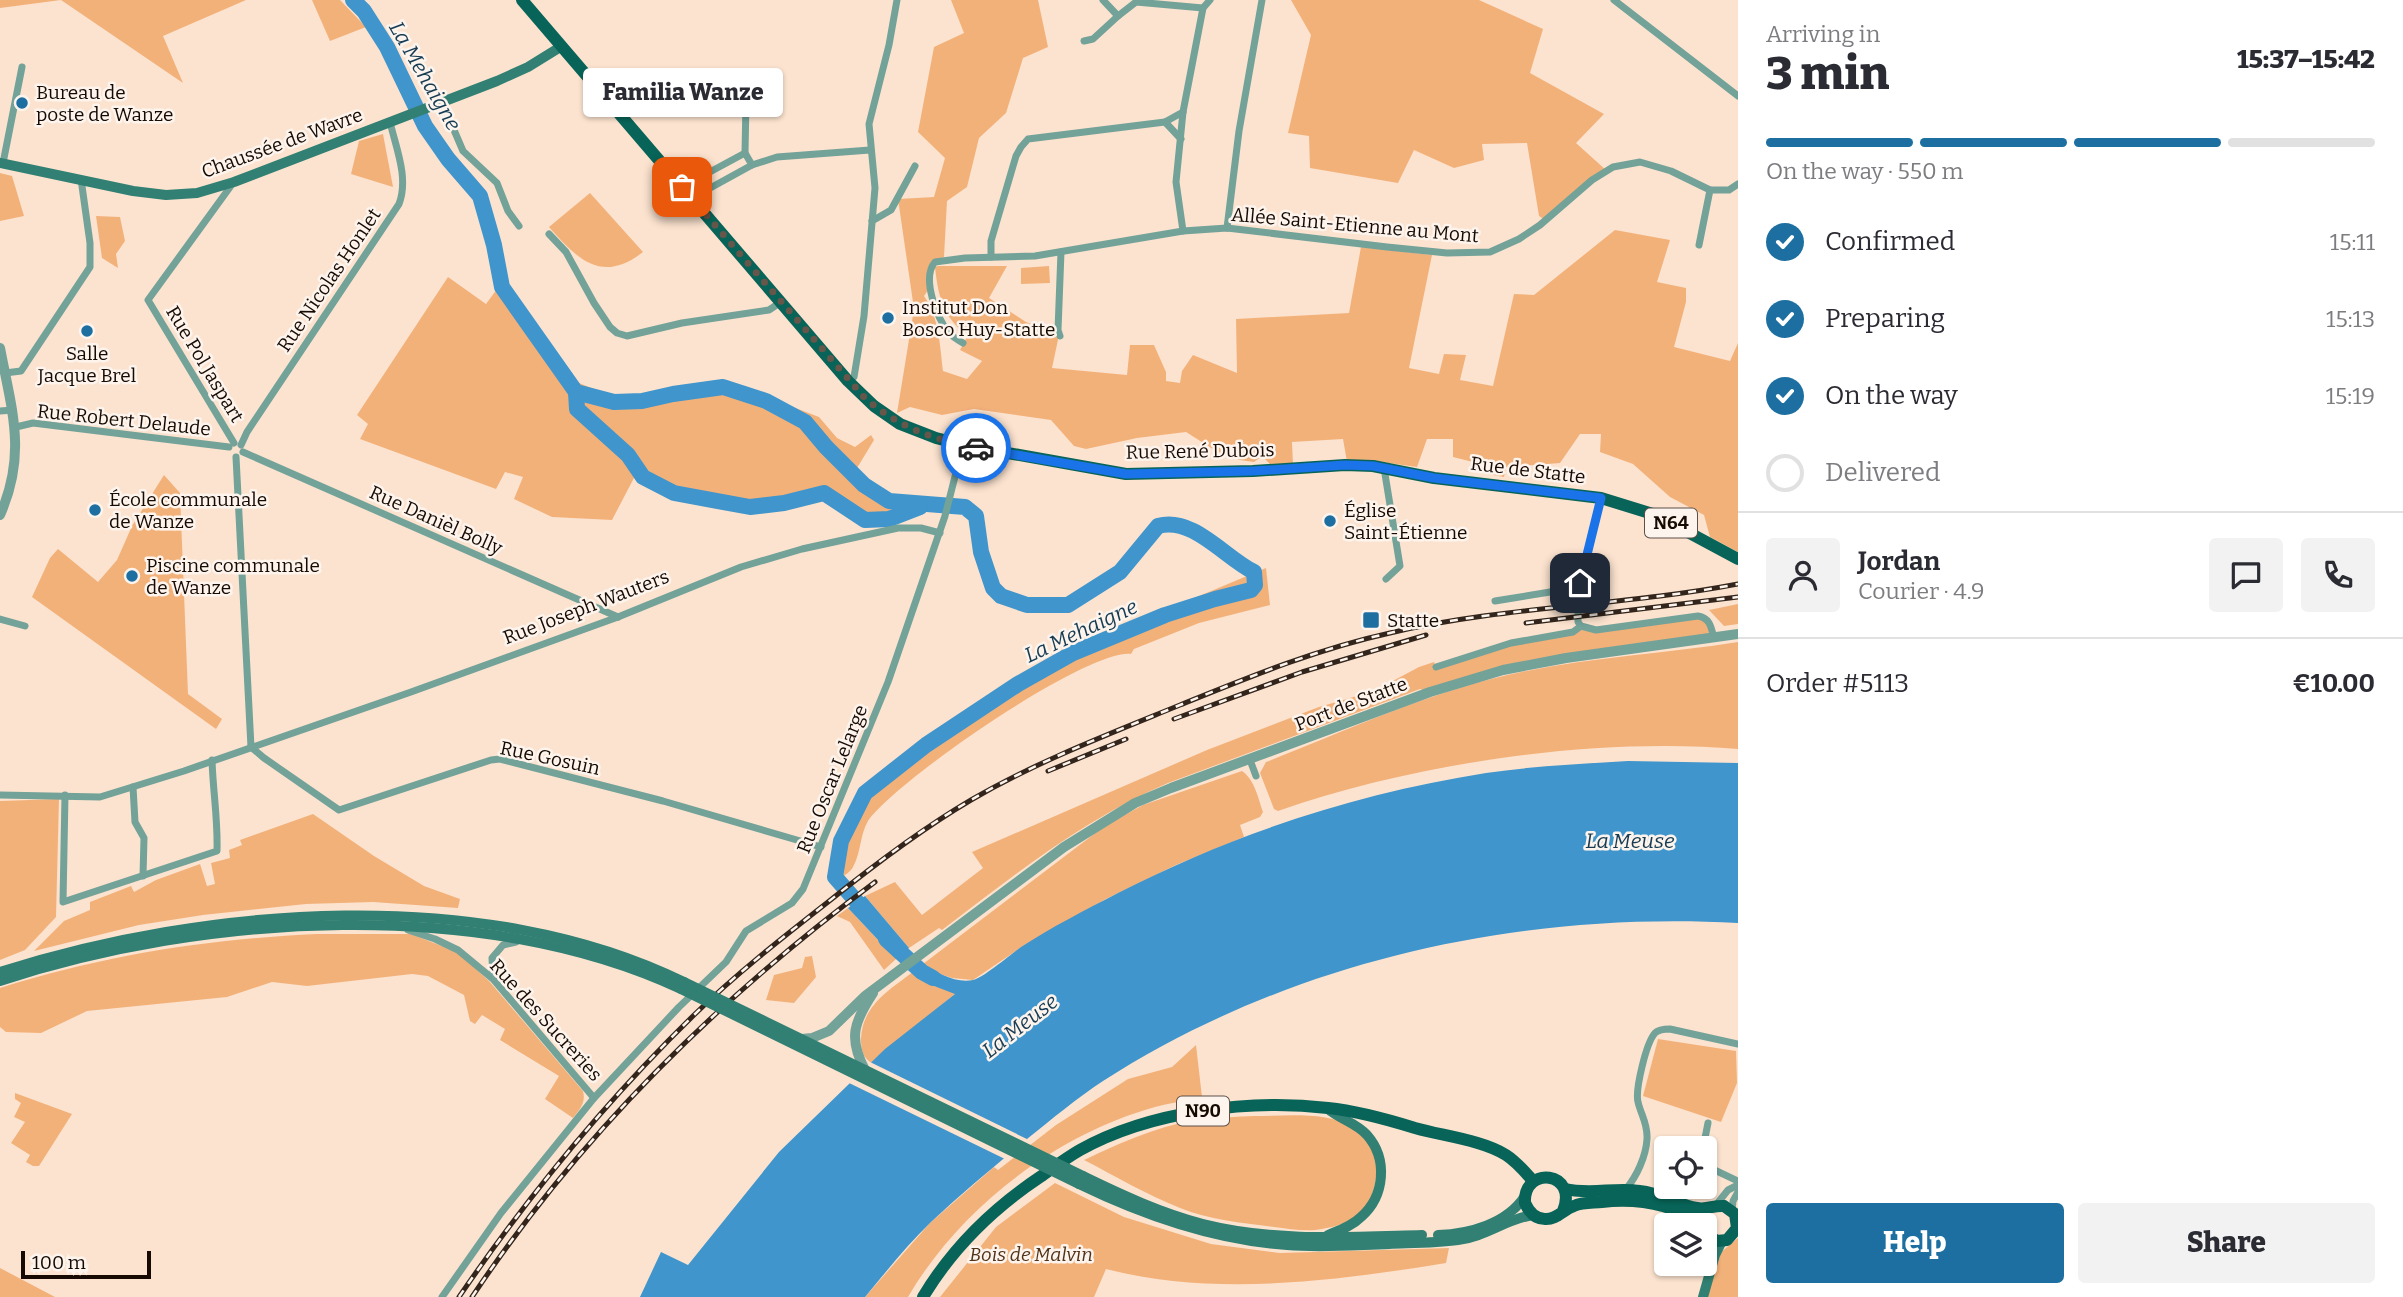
<!DOCTYPE html>
<meta charset="utf-8">
<style>
:root{--surface:#fff;--page:#f2f2f3;--text:#2b2b33;--muted:#7c7c81;--line:#e1e1e2;--accent:#1c6fa0}
body{margin:0;font-family:Bitter,serif;background:var(--page);color:var(--text);height:100vh;display:flex;flex-direction:column;font-size:26px;white-space:nowrap}
*{box-sizing:border-box;margin:0}
p{font-size:23px;color:var(--muted)}
.icon{flex:none;width:38px;height:38px;fill:none;stroke:currentColor;stroke-width:2;stroke-linecap:round;stroke-linejoin:round}
.map{position:relative;flex:1;overflow:hidden}
.details{display:flex;flex-direction:column;background:var(--surface);width:665px}
.details>*{flex:none}
.controls{position:absolute;left:1654px;top:1136px;display:grid;gap:14px}
.controls a{display:grid;place-items:center;width:63px;height:63px;border-radius:7px;background:var(--surface);box-shadow:0 2px 5px #0004;font-size:35px}
.scale{position:absolute;left:21px;bottom:18px;width:130px;box-sizing:border-box;padding-left:7px;border:4px solid #170a02;border-top:0;font-size:19px;line-height:24px;white-space:nowrap;color:#170a02;-webkit-text-stroke:5px #fcf4ed;paint-order:stroke}
.pin{position:absolute;display:grid;place-items:center;width:60px;height:60px;color:#fff;margin:-30px;border-radius:14px;box-shadow:0 4px 10px #0006}
.courier{position:absolute;display:grid;place-items:center;width:70px;height:70px;margin:-35px;border:5px solid #1a73e8;border-radius:50%;background:#fff;color:#222;box-shadow:0 2px 9px #0007}
.bubble{position:absolute;height:49px;border-radius:7px;background:var(--surface);box-shadow:0 2px 5px #0004;font-size:23px;font-weight:800;line-height:49px;text-align:center}
.headline em{font-style:normal;font-weight:800}
.headline div{display:flex;flex-direction:column-reverse}
.headline{display:flex;align-items:center;justify-content:space-between;height:119px;padding:0 28px}
h1{font-size:46px;font-weight:800;line-height:52px}
.bar{display:grid;grid-template-columns:repeat(4,1fr);gap:10px 7px;align-content:center;height:84px;padding:0 28px}
.bar i{height:9px;border-radius:5px;background:var(--line)}
.bar .on{background:var(--accent)}
.bar p{grid-column:span 4}
.line{display:flex;align-items:center;gap:18px;padding:0 28px;border-top:2px solid var(--line)}
.line div{flex:1}
.round{display:grid;place-items:center;flex:none;width:74px;height:74px;border-radius:7px;background:var(--page)}
ol{padding:0 28px;list-style:none}
li{display:flex;align-items:center;gap:21px;height:77px}
li p{margin-inline-start:auto}
li .icon{padding:7px;border-radius:50%;background:var(--accent);color:#fff;stroke-width:4}
li:last-child{color:var(--muted)}
li i{width:38px;height:38px;border:4px solid var(--line);border-radius:50%}
.action{display:flex;gap:14px;margin-top:auto;padding:14px 28px}
.action a{flex:1;height:80px;border-radius:7px;background:var(--accent);color:#fff;font-size:28px;font-weight:800;line-height:80px;text-align:center}
.action a+a{background:var(--page);color:var(--text)}
main{display:flex;flex:1;min-height:0}
.map>svg:first-child{display:block}
.green{fill:#f3b17a}
.water{fill:#3f95cc}
.pier{fill:#fce3cf}
.lines{fill:none;stroke-linecap:round;stroke-linejoin:round}
.river{stroke:#3f95cc;stroke-width:16}
.minor{stroke:#73a299;stroke-width:7}
.tertiary{stroke:#73a299;stroke-width:10}
.secondary{stroke:#318073;stroke-width:10}
.primary{stroke:#086458;stroke-width:12}
.rail-casing{stroke:#33251b;stroke-width:5}
.rail{stroke:#fcf4ed;stroke-width:2.5;stroke-dasharray:8;stroke-linecap:butt}
.secondary-bridge{stroke:#318073;stroke-width:10}
.done{stroke:#67564a;stroke-width:7;stroke-dasharray:0 12.6}
.route{stroke:#1a73e8;stroke-width:9}
.poi-dot{fill:#1c6fa0;stroke:#fcf4ed;stroke-width:2.5}
.labels{text-anchor:middle;dominant-baseline:central;stroke-width:5;stroke-linejoin:round;paint-order:stroke}
.shield{fill:#fcf4ed;stroke:#5c5048;stroke-width:2}
.shield-label{font-size:18px;font-weight:bold;fill:#170a02}
.poi-label{font-size:19px;fill:#170a02;stroke:#fcf4ed;text-anchor:start}
.street-label{font-size:19px;fill:#170a02;stroke:#fcf4ed}
.park-label{font-size:19px;font-style:italic;fill:#513319;stroke:#fcf4ed}
.water-label{font-size:21px;font-style:italic;fill:#173b52;stroke:#fcf4ed}
</style>
<main>
<div class="map">
<svg width="1738" height="1297" viewBox="0 0 1738 1297">
<rect width="100%" height="100%" fill="#fce3cf"/>
<g class="green">
<path d="M0 0H246L163 36 183 83 61 0 0 8Z"/>
<path d="M312 0H340L366 27 330 41Z"/>
<path d="M951 0H1038L1048 47 1023 58 1006 113 979 138 967 187 947 201 944 257 935 262 931 286 924 296C939 317 940 346 943 371L967 379 982 361 960 350 968 335C943 319 938 295 935 267L938 266H1007L989 298 1026 322 1059 335 1052 368 1127 375 1130 345H1154L1166 372V381L1180 383 1182 371 1193 355 1237 373 1236 319 1349 313 1361 247 1432 255 1409 368 1439 374 1444 354 1466 355 1460 380 1493 386 1514 294 1534 295 1615 230 1670 240 1657 282 1686 288V302L1674 347 1730 361 1738 343V552L1710 537 1704 515 1670 497 1633 464 1600 452 1601 434H1580L1560 463 1506 467 1504 477 1488 474 1481 464 1453 457V439H1427L1417 467 1381 462H1347L1343 439 1292 442 1293 465 1272 466 1265 459H1258L1254 462 1240 460 1216 451 1186 432 1137 438 1086 449 1074 446 1051 420 974 409 942 415 910 407 897 413 914 309 898 199 934 197 945 158 918 132 934 47 964 33Z"/>
<path d="M1291 0H1479L1543 29 1530 73 1604 114 1576 143 1607 171 1545 220 1539 216 1527 143 1482 144 1484 160 1454 168 1414 150 1398 183 1310 168 1309 136 1288 133 1311 35Z"/>
<path d="M383 134 393 187 351 174 359 141Z"/>
<path d="M0 173 12 176 24 216 0 221Z"/>
<path d="M590 193 643 252C602 284 578 260 549 227Z"/>
<path d="M96 216 120 217 125 241 116 254 118 268 102 258Z"/>
<path d="M1049 266 1050 283 1021 284V268Z"/>
<path d="M448 277 486 304 497 289 512 290 579 383 614 397 647 395 690 385 719 383 780 402 819 417 837 438 855 447 871 435 874 440 854 473C878 501 890 501 925 505L889 519 865 520 824 493 815 500 752 512 668 494 635 476 612 520 552 517 514 499 523 477 505 472 496 489 360 439 368 424 357 415Z"/>
<path d="M164 475 180 493 188 694 222 719 216 729 32 597 50 558 58 549 98 582 117 560 132 526Z"/>
<path d="M1266 568 1270 605 1199 623 1134 649 1131 654C1086 649 894 782 868 821 860 834 861 853 853 867 851 872 843 876 837 880L835 877 841 841 861 794 924 742 1031 672 1073 649Z"/>
<path d="M1738 604V624L1724 626 1709 610Z"/>
<path d="M1705 617 1714 638 1566 658 1430 692 1420 689 1168 783C1084 819 1014 875 942 930L939 928 909 948 865 896 895 882 922 915 983 868 972 852 1207 750 1319 707 1374 691 1419 667 1434 662 1436 667 1511 643 1585 629Z"/>
<path d="M1738 642V749C1593 737 1415 763 1278 811L1274 809 1260 773 1266 762C1340 733 1414 699 1491 679 1572 658 1656 655 1738 642Z"/>
<path d="M1242 771C1255 780 1258 798 1263 812L1260 817 1240 825 1244 837 1176 865 1106 899 1023 946 973 980 952 978 937 973 923 964 1106 825 1143 805Z"/>
<path d="M59 799 56 917 25 950 0 960V801Z"/>
<path d="M313 814 374 856 424 886 460 899 458 908 373 902 306 904 203 915 139 925 34 951 64 921 90 910V902L131 886 134 892 156 880 200 864 207 886 215 884 211 863 230 858 229 850 242 845 240 840Z"/>
<path d="M848 908 896 959 884 970 850 922 837 916Z"/>
<path d="M317 934H411L457 952 489 981 583 1091C586 1103 580 1109 573 1118L545 1099 559 1076 500 1040 505 1029 482 1015 475 1024 470 1021 464 995 428 976 412 974 307 986 272 982 227 997 87 1011 41 1033 6 1032 0 1027V988C105 955 207 939 317 934Z"/>
<path d="M812 956 816 977 794 1003 766 1000 774 975 802 968 805 957Z"/>
<path d="M913 972 934 986 956 993 871 1063C862 1056 861 1049 861 1039 862 1006 889 990 913 972Z"/>
<path d="M1658 1039 1736 1051 1737 1083 1721 1122 1643 1096Z"/>
<path d="M1196 1045 1202 1097C1186 1101 1170 1103 1155 1107 1055 1135 960 1208 908 1297H865L930 1223 994 1167 998 1170 1056 1125 1128 1079 1172 1067Z"/>
<path d="M15 1093 72 1114 39 1166H33L26 1162 30 1155 11 1143 25 1122 14 1117 21 1103 15 1099Z"/>
<path d="M1254 1116C1285 1116 1326 1111 1354 1127 1383 1145 1382 1190 1361 1212 1351 1222 1335 1227 1322 1229 1308 1232 1289 1229 1274 1227 1243 1223 1209 1220 1180 1208 1147 1195 1115 1176 1084 1160 1122 1142 1162 1124 1204 1119 1221 1117 1237 1117 1254 1116Z"/>
<path d="M1055 1183 1124 1217 1211 1244 1280 1253 1449 1248 1446 1263C1335 1281 1214 1297 1106 1269L1094 1297H940L996 1227Z"/>
<path d="M1738 1238V1297H1706L1720 1253Z"/>
<path d="M0 1268 55 1297H0Z"/>
</g>
<g class="water">
<path d="M1628 761 1738 763V923C1517 911 1290 961 1103 1081 1077 1098 1052 1119 1027 1139 995 1166 962 1193 931 1222 907 1245 886 1272 865 1297H640L661 1252 688 1265 779 1152 885 1049 955 994 934 986 913 972 923 964C936 972 956 984 973 980 983 978 1011 954 1021 947 1052 927 1085 910 1118 893 1233 834 1358 793 1486 773 1533 766 1581 764 1628 761Z"/>
<path d="M865 896 909 948 896 959 848 908Z"/>
</g>
<path class="pier" d="M868 1061 1031 1141 1007 1160 845 1081Z"/>
<g class="lines">
<g class="river">
<path d="M353 0 364 11 387 47 425 126 448 159 480 196 494 245 502 287 576 392 614 402 642 401 673 394 723 387 766 401 805 422 826 447 864 485 889 501 965 507 976 516 981 552 993 588 1001 596 1027 605H1068L1120 572 1158 526C1193 516 1225 558 1254 572L1255 585 1251 590 1215 599 1165 615 1073 653 1018 684 926 745 865 793 841 841 835 877 871 918"/>
<path d="M576 392 577 409 628 455 643 477 674 493 750 507 784 503 824 493 865 520 889 519 920 507"/>
<path d="M886 939 922 972 933 978"/>
</g>
<g class="minor">
<path d="M1614 0 1738 96"/>
<path d="M1118 16 1136 2 1203 8"/>
<path d="M1084 41 1093 39 1118 16 1103 0"/>
<path d="M746 101 745 153 752 165"/>
<path d="M442 102 463 151 497 183 508 211 519 226"/>
<path d="M1165 122 1181 139"/>
<path d="M3 163 22 67"/>
<path d="M233 183 148 300 234 443"/>
<path d="M682 187 745 153"/>
<path d="M692 198 752 165 777 157 870 150"/>
<path d="M872 221 891 210 915 166"/>
<path d="M1227 228 1239 131 1262 0"/>
<path d="M1183 231 1176 182 1183 112 1203 8 1210 0"/>
<path d="M549 234 566 252 594 303 610 327 617 333 627 336 682 323 769 310 781 302"/>
<path d="M1699 245 1710 190"/>
<path d="M991 257V241L1016 156 1021 147 1028 139 1165 122 1183 112"/>
<path d="M1060 336 1058 330 1061 252"/>
<path d="M963 343C958 340 953 337 949 333 937 318 921 278 935 262L965 258 1035 256 1183 231 1227 228 1387 247 1447 253 1490 252 1519 239 1540 225 1592 180 1613 167 1640 162 1671 171 1710 190H1729L1738 184"/>
<path d="M5 373 21 371 90 267V243L81 179"/>
<path d="M848 381 854 377 864 316 875 188 869 124 889 45 897 0"/>
<path d="M0 411 13 410"/>
<path d="M16 427 33 423 229 447"/>
<path d="M241 445 247 432 399 204C409 178 396 148 390 122"/>
<path d="M243 452 618 617"/>
<path d="M236 457 251 747"/>
<path d="M1384 468 1400 566 1386 579"/>
<path d="M1601 498 1578 591V622L1581 626 1596 630 1698 616C1710 618 1711 627 1714 638"/>
<path d="M1495 601 1550 592 1580 582"/>
<path d="M0 619 25 626"/>
<path d="M1436 667 1511 643 1573 632 1581 626"/>
<path d="M251 747 264 758 339 810 491 760 500 759 663 801 821 847"/>
<path d="M1250 760 1256 776"/>
<path d="M133 787 135 822 144 838 143 876"/>
<path d="M0 795 100 797 184 771 411 692 618 617 741 567 802 549 898 528H921L940 533"/>
<path d="M65 795 63 902 217 851C218 819 213 792 212 760"/>
<path d="M408 930 435 939 458 950 493 979 594 1098"/>
<path d="M493 978 492 958 503 945 516 942"/>
<path d="M1703 1148 1708 1123"/>
<path d="M1704 1165 1738 1181"/>
<path d="M1626 1189C1637 1176 1646 1156 1647 1139 1648 1124 1641 1115 1638 1102 1635 1090 1646 1043 1655 1033 1659 1029 1665 1029 1670 1029L1738 1044"/>
<path d="M1716 1205 1728 1190 1738 1185"/>
<path d="M1732 1211 1733 1201 1738 1192"/>
<path d="M442 1297 501 1213 594 1098 679 1007 726 962 746 931 792 903 803 889 888 682 945 516 963 445"/>
</g>
<g class="tertiary">
<path d="M0 348C12 411 27 454 0 515"/>
<path d="M802 1039 812 1038 829 1031 865 996 1064 847 1135 803 1171 788 1430 692 1503 670 1566 658 1738 634"/>
<path d="M865 1070C848 1038 854 1022 873 993"/>
</g>
<g class="secondary">
<path d="M0 163 133 191 166 195 197 193 234 182 497 81 528 67 562 46"/>
<path d="M0 972C207 906 484 884 684 982"/>
<path d="M0 981C204 914 482 896 681 989"/>
<path d="M1327 1108C1339 1119 1357 1123 1367 1135 1388 1159 1385 1196 1361 1217 1352 1226 1340 1230 1328 1235"/>
<path d="M1083 1176C1122 1195 1161 1213 1203 1224 1275 1242 1349 1237 1422 1235"/>
<path d="M1079 1184C1145 1216 1214 1240 1287 1245 1321 1248 1355 1245 1389 1244 1411 1243 1435 1243 1458 1240 1485 1237 1506 1219 1533 1215"/>
<path d="M1438 1235C1469 1234 1507 1224 1525 1196"/>
<path d="M1704 1262 1707 1236"/>
<path d="M1703 1297 1715 1255 1722 1241"/>
</g>
<g class="primary">
<path d="M522 0 848 381 874 406 900 424 936 438 963 445 1126 474 1253 471 1345 465 1373 466 1434 478 1601 498 1656 515 1738 559"/>
<path d="M1565 1189C1591 1195 1615 1187 1640 1191 1661 1193 1678 1205 1697 1208 1707 1210 1714 1205 1724 1206L1735 1214 1737 1228 1727 1240 1717 1241 1704 1233"/>
<path d="M1563 1211C1579 1171 1523 1165 1525 1203 1529 1212 1535 1219 1545 1219 1556 1220 1564 1209 1574 1206 1582 1202 1593 1203 1602 1202 1638 1198 1671 1204 1702 1223"/>
<path d="M923 1297C953 1247 992 1209 1040 1177 1053 1168 1066 1158 1080 1150 1150 1111 1249 1099 1328 1108 1358 1111 1386 1119 1415 1128 1443 1136 1482 1140 1506 1155 1517 1162 1525 1172 1533 1181"/>
</g>
<defs>
<g id="rail">
<path d="M1526 623 1738 597"/>
<path d="M1174 719 1302 672 1426 635"/>
<path d="M1048 771 1126 739"/>
<path d="M459 1297C528 1196 606 1101 694 1015 736 974 782 938 828 902 874 865 920 830 971 800 1038 761 1109 734 1180 705 1249 677 1317 649 1390 633 1504 606 1623 606 1738 584"/>
<path d="M472 1297C580 1135 719 998 875 882"/>
</g>
</defs>
<use href="#rail" class="rail-casing"/>
<use href="#rail" class="rail"/>
<g class="secondary-bridge">
<path d="M684 982 1083 1176"/>
<path d="M681 989 1079 1184"/>
</g>
</g>
<g class="lines">
<path class="done" d="M682 187 864 397C896 426 934 440 976 448"/>
<path class="route" d="M976 448 1126 474 1253 471 1345 465 1373 466 1434 478 1601 498 1580 583"/>
</g>
<g class="poi-dot">
<circle cx="22" cy="103" r="7"/>
<circle cx="888" cy="318" r="7"/>
<circle cx="87" cy="331" r="7"/>
<circle cx="95" cy="510" r="7"/>
<circle cx="1330" cy="521" r="7"/>
<circle cx="132" cy="576" r="7"/>
<rect x="1362" y="611" width="18" height="18" rx="3.5"/>
</g>
<g class="labels">
<g class="shield">
<rect x="1645" y="508.5" width="52" height="29" rx="5"/>
<rect x="1177" y="1096.5" width="52" height="29" rx="5"/>
</g>
<g class="shield-label">
<text x="1671" y="523">N64</text>
<text x="1203" y="1111">N90</text>
</g>
<g class="poi-label">
<text x="36" y="92">Bureau de<tspan x="36" dy="22">poste de Wanze</tspan></text>
<text x="902" y="307">Institut Don<tspan x="902" dy="22">Bosco Huy-Statte</tspan></text>
<text x="87" y="353" text-anchor="middle">Salle<tspan x="87" dy="22">Jacque Brel</tspan></text>
<text x="109" y="499">École communale<tspan x="109" dy="22">de Wanze</tspan></text>
<text x="1344" y="510">Église<tspan x="1344" dy="22">Saint-Étienne</tspan></text>
<text x="146" y="565">Piscine communale<tspan x="146" dy="22">de Wanze</tspan></text>
<text x="1387" y="620">Statte</text>
</g>
<g class="street-label">
<text transform="translate(282 143) rotate(-20)">Chaussée de Wavre</text>
<text transform="translate(1355 225) rotate(5)">Allée Saint-Etienne au Mont</text>
<text transform="translate(329 280) rotate(-56)">Rue Nicolas Honlet</text>
<text transform="translate(205 364) rotate(59)">Rue Pol Jaspart</text>
<text transform="translate(124 420) rotate(6)">Rue Robert Delaude</text>
<text transform="translate(1200 451) rotate(-1)">Rue René Dubois</text>
<text transform="translate(1528 470) rotate(7)">Rue de Statte</text>
<text transform="translate(436 520) rotate(24)">Rue Danièl Bolly</text>
<text transform="translate(586 607) rotate(-21)">Rue Joseph Wauters</text>
<text transform="translate(1351 704) rotate(-21)">Port de Statte</text>
<text transform="translate(550 758) rotate(12)">Rue Gosuin</text>
<text transform="translate(832 779) rotate(-68)">Rue Oscar Lelarge</text>
<text transform="translate(546 1020) rotate(48)">Rue des Sucreries</text>
</g>
<g class="park-label">
<text x="1031" y="1254">Bois de Malvin</text>
</g>
<g class="water-label">
<text transform="translate(425 76) rotate(60)">La Mehaigne</text>
<text transform="translate(1081 631) rotate(-25)">La Mehaigne</text>
<text x="1630" y="841">La Meuse</text>
<text transform="translate(1020 1026) rotate(-38)">La Meuse</text>
</g>
</g>
</svg>
<div class="controls">
<a><svg class="icon" aria-label="locate" viewBox="0 0 24 24"><circle cx="12" cy="12" r="6"/><path d="M12 2v4M12 18v4M2 12h4M18 12h4"/></svg></a>
<a><svg class="icon" aria-label="layers" viewBox="0 0 24 24"><path d="M12 4l9 5-9 5-9-5zM3 14l9 5 9-5"/></svg></a>
</div>
<div class="scale">100 m</div>
<div class="pin" style="left:682px;top:187px;background:#ea580c"><svg class="icon" aria-label="bag" viewBox="0 0 24 24"><path d="M5 8h14l-1 12H6zM9 8a3 3 0 0 1 6 0"/></svg></div>
<div class="pin" style="left:1580px;top:583px;background:#1f2937"><svg class="icon" aria-label="home" viewBox="0 0 24 24"><path d="M3 11l9-7 9 7M6 9v11h12V9"/></svg></div>
<div class="courier" style="left:976px;top:448px"><svg class="icon" aria-label="car" viewBox="0 0 24 24"><path d="M5 17H2v-5l4-1 3-4h7l3 4 3 1v5h-3M9 17h6M6 11h13"/><circle cx="7" cy="17" r="2"/><circle cx="17" cy="17" r="2"/></svg></div>
<div class="bubble" style="left:583px;top:68px;width:200px">Familia Wanze</div>
</div>
<section class="details">
<div class="headline"><div><h1>3 min</h1><p>Arriving in</p></div><em>15:37–15:42</em></div>
<div class="bar"><i class="on"></i><i class="on"></i><i class="on"></i><i></i><p>On the way · 550 m</p></div>
<ol>
<li><svg class="icon" aria-label="check" viewBox="0 0 24 24"><path d="M5 12l5 5 9-10"/></svg>Confirmed<p>15:11</p></li>
<li><svg class="icon" aria-label="check" viewBox="0 0 24 24"><path d="M5 12l5 5 9-10"/></svg>Preparing<p>15:13</p></li>
<li><svg class="icon" aria-label="check" viewBox="0 0 24 24"><path d="M5 12l5 5 9-10"/></svg>On the way<p>15:19</p></li>
<li><i></i>Delivered</li>
</ol>
<div class="line" style="height:126px"><a class="round"><svg class="icon" aria-label="person" viewBox="0 0 24 24"><circle cx="12" cy="8" r="4"/><path d="M4 21q1-7 8-7t8 7"/></svg></a><div><b>Jordan</b><p>Courier · 4.9</p></div><a class="round"><svg class="icon" aria-label="chat" viewBox="0 0 24 24"><path d="M4 5h16v11H9l-5 4z"/></svg></a><a class="round"><svg class="icon" aria-label="phone" viewBox="0 0 24 24"><path d="M5 4h4l2 5-3 2q2 4 5 5l2-3 5 2v4C11 20 4 13 5 4z"/></svg></a></div>
<div class="line" style="height:91px"><div>Order #5113</div><b>€10.00</b></div>
<div class="action"><a>Help</a><a>Share</a></div>
</section>
</main>
